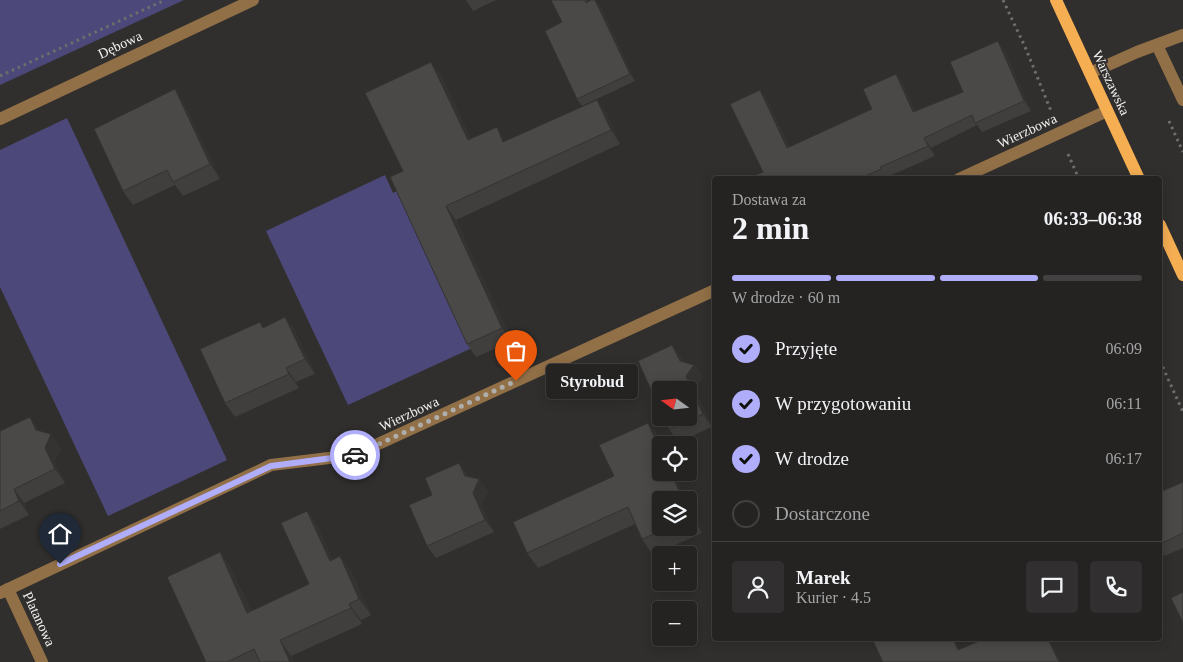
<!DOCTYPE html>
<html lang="pl">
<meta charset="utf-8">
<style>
:root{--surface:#252322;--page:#312f2f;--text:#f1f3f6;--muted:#a3a4a5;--line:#424040;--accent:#b0aefa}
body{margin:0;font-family:Georgia,serif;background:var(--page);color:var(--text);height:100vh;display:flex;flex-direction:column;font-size:19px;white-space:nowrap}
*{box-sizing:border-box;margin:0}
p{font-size:16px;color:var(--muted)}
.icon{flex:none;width:28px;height:28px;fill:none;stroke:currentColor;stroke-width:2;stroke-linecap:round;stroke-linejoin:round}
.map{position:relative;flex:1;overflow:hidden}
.side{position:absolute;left:712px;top:176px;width:450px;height:465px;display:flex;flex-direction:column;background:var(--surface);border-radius:5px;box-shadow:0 2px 12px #0003,0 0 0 1px var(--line)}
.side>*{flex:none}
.needle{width:32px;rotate:285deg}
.buttons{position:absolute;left:652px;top:381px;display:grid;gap:10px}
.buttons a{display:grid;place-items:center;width:45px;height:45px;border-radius:5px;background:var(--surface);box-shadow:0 2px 12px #0003,0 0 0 1px var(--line);font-size:25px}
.pin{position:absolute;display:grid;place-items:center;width:42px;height:42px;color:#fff;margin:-51px -21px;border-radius:50% 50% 50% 0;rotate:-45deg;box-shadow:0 0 5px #0007}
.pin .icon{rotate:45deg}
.courier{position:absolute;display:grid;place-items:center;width:50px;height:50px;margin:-25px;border:4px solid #b0aefa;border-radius:50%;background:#fff;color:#222;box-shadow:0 1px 6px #0007}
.bubble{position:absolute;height:35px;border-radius:5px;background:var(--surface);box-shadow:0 2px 12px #0003,0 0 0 1px var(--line);font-size:16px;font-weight:800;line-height:35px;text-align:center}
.overview em{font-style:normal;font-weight:800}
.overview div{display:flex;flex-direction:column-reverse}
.overview{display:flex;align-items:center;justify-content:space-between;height:85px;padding:0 20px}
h1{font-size:32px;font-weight:800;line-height:38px}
.bar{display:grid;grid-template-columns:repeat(4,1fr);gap:8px 5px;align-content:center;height:60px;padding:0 20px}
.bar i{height:6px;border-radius:4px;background:var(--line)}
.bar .selected{background:var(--accent)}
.bar p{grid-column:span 4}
.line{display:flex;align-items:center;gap:12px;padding:0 20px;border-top:1px solid var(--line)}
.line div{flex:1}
.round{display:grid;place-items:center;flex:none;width:52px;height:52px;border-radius:5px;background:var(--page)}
ol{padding:0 20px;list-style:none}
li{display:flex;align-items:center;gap:15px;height:55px}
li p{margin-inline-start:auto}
li .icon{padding:5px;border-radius:50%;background:var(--accent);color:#111;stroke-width:4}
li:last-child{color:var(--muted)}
li i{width:28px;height:28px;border:2px solid var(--line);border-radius:50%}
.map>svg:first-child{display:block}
.green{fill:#4c497a}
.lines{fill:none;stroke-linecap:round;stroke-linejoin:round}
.path{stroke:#6f6e6c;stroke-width:3;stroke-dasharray:2.5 4;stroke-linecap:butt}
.minor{stroke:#927047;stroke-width:12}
.major{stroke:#f5ae52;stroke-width:12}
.wall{fill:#403f3d}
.shaded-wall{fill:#343332}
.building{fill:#4b4947;stroke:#343332}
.done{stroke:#afaeac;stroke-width:5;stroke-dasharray:0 9}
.route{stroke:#b0aefa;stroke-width:6}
.labels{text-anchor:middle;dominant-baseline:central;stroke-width:4;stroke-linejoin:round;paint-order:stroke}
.street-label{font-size:14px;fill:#f3f2f1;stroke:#312f2d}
</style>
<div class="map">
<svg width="1183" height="662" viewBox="0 0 1183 662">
<rect width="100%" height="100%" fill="#312f2d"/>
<g class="green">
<path d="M0 0H184L0 85Z"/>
<path d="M67 118 227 460 108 516 0 287V150Z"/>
<path d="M385 175 393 193 399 190 472 348 348 405 266 231Z"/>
</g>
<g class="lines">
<g class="path">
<path d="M1003 0 1026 49 1051 111"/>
<path d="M0 76 165 0"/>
<path d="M1169 121 1183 152"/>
<path d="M1068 154 1079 179"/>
<path d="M1160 361 1183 412"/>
</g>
<g class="minor">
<path d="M1157 45 1183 100"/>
<path d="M1090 73 1137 52 1183 35"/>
<path d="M0 119 253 0"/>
<path d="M959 179 1107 111"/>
<path d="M8 589 42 662"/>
<path d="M0 593 271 465 354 455 715 290"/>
</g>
<g class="major">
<path d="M1056 0 1139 179"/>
<path d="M1160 225 1183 275"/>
</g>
</g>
<g class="wall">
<path d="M466 0H496L473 11Z"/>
<path d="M551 0H587V2L600 6 635 81 582 106 577 99 562 22Z"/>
<path d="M1005 51 1031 111 982 132 977 125 931 148 935 156 887 177V179H752L763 172 767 100 789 147 872 109 896 74 903 84 915 112 963 92Z"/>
<path d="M441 75 471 139 506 141 597 100 606 113 620 144 456 220 512 341 476 357 467 344 403 171Z"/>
<path d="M175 89 184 104 220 179 183 196 175 185 133 205 123 191Z"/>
<path d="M285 317 295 331 315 374 296 382 299 388 235 417 225 403 264 327Z"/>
<path d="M672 345 681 357 683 362 694 365 703 377 695 388 712 427 678 442 669 429Z"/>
<path d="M648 423 659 438 661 472H674L687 500 661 528H689V504L702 533 653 555 642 539 635 524 538 568 527 553 614 476Z"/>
<path d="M0 431H40L61 448 54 462 65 483 24 503 29 515 0 529Z"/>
<path d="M459 463 469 477 479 479 488 492 481 505 494 532 436 558 427 546 432 495Z"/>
<path d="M1183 482V548L1164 556 1160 550V492Z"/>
<path d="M307 511 318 527 333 560 340 556 352 573 371 615 361 620 362 624 291 656 294 662H206L220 552 231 568 251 611 309 584Z"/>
</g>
<g class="shaded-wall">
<path d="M595 0 600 6 635 81 630 74Z"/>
<path d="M998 41 1005 51 1031 111 1024 101Z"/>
<path d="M431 62 441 75 478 153 468 140Z"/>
<path d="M896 74 903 84 920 122 913 112Z"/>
<path d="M175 89 184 104 220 179 210 164Z"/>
<path d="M760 90 767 100 793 157 787 148Z"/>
<path d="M597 100 606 113 620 144 611 130Z"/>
<path d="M497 127 506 141 503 142Z"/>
<path d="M924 138 931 148 935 156 928 146Z"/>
<path d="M446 206 456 220 512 341 502 328Z"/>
<path d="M285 317 295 331 315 374 305 359Z"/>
<path d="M672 345 681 357 688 373 694 365 703 377 695 388 712 427 703 414Z"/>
<path d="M286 368 296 382 299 388 289 374Z"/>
<path d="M30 417 40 431 36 430Z"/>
<path d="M648 423 659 438 662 445 661 452Z"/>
<path d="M51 434 61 448 54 462 65 483 55 469 45 448Z"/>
<path d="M459 463 468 475 473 489 465 476Z"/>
<path d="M671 472H674L687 500H683Z"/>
<path d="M479 479 488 492 481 505 494 532 485 520 473 493Z"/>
<path d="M14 489 24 503 29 515 19 501Z"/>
<path d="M689 504 702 533 691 518 689 512Z"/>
<path d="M307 511 318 527 341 577 330 561Z"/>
<path d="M220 552 231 568 259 629 247 613Z"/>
<path d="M340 556 352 573 371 615 359 599Z"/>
<path d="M349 604 361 620 362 624 351 608Z"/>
<path d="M953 639H955L964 658 958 650Z"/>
<path d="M1048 639H1050L1061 662H1059Z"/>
<path d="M280 640 291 656 294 662H290Z"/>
</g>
<g class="building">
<path d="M551 0H585L586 3 591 0H595L630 74 577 99 545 31 562 22Z"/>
<path d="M998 41 1024 101 975 123 972 115 924 138 928 146 880 167 881 169 859 179H752L751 177 763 172 730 104 760 90 787 148 872 109 863 89 896 74 913 112 963 92 950 62Z"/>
<path d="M431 62 468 140 497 127 503 142 597 100 611 130 446 206 502 328 467 344 390 177 403 171 365 93Z"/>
<path d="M175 89 210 164 173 182 167 170 123 191 94 129Z"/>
<path d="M285 317 305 359 286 368 289 374 225 403 200 349 260 322 263 328Z"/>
<path d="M672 345 680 361 694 365 686 376 703 414 669 429 664 418H689V390H661V412L638 361Z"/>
<path d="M30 417 36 430 51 434 45 448 55 469 14 489 19 501 0 511V431Z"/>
<path d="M648 423 661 452V472H671L683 500H661V528H669L642 539 628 507 527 553 513 522 614 476 599 445Z"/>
<path d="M459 463 465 476 479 479 473 493 485 520 427 546 409 505 432 495 425 478Z"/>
<path d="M1183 482V533L1160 544V492Z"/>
<path d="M307 511 330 561 340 556 359 599 349 604 351 608 280 640 290 662H260L254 649 227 662H206L167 577 220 552 247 613 309 584 281 523Z"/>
<path d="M1183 592V623L1171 598Z"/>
<path d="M872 639H953L958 650 984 639H1048L1059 662H883Z"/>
</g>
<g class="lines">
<path class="done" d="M355 455 516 381"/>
<path class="route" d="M60 564 271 466 355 455"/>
</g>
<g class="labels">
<g class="street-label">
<text transform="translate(120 45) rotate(-25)">Dębowa</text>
<text transform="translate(1111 83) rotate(65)">Warszawska</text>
<text transform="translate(1027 131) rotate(-25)">Wierzbowa</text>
<text transform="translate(409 414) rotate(-25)">Wierzbowa</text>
<text transform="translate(39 619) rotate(65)">Platanowa</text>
</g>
</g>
</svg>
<div class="buttons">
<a><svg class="needle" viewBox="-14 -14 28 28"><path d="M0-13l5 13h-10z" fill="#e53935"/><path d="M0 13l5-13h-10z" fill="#a3a4a5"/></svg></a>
<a><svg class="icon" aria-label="locate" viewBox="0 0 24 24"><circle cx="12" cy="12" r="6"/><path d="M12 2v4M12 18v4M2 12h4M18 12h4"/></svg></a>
<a><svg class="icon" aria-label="layers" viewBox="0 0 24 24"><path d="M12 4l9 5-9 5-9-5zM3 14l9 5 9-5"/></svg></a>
<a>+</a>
<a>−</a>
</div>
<div class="pin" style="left:516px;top:381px;background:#ea580c"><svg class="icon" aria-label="bag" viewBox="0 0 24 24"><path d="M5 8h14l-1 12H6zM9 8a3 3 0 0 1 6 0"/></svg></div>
<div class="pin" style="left:60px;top:564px;background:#1f2937"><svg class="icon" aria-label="home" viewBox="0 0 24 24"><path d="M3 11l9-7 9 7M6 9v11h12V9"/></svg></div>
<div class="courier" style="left:355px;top:455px"><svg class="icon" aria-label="car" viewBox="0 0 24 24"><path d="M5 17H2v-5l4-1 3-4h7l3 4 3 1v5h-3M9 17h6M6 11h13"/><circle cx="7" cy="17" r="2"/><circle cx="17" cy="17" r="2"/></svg></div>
<div class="bubble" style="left:546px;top:364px;width:92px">Styrobud</div>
<section class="side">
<div class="overview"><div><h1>2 min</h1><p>Dostawa za</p></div><em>06:33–06:38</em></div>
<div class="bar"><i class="selected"></i><i class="selected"></i><i class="selected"></i><i></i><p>W drodze · 60 m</p></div>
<ol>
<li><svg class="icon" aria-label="check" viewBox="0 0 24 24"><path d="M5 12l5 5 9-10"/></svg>Przyjęte<p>06:09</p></li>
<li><svg class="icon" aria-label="check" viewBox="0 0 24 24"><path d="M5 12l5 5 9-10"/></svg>W przygotowaniu<p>06:11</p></li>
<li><svg class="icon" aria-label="check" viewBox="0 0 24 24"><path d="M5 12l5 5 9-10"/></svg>W drodze<p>06:17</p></li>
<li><i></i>Dostarczone</li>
</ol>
<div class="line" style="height:90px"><a class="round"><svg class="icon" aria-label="person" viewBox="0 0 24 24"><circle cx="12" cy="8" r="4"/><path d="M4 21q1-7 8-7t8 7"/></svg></a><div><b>Marek</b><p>Kurier · 4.5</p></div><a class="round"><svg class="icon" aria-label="chat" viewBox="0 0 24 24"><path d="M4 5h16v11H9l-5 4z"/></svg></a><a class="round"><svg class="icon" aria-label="phone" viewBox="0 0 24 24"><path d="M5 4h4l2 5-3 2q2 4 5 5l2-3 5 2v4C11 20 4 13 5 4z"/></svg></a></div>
</section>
</div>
